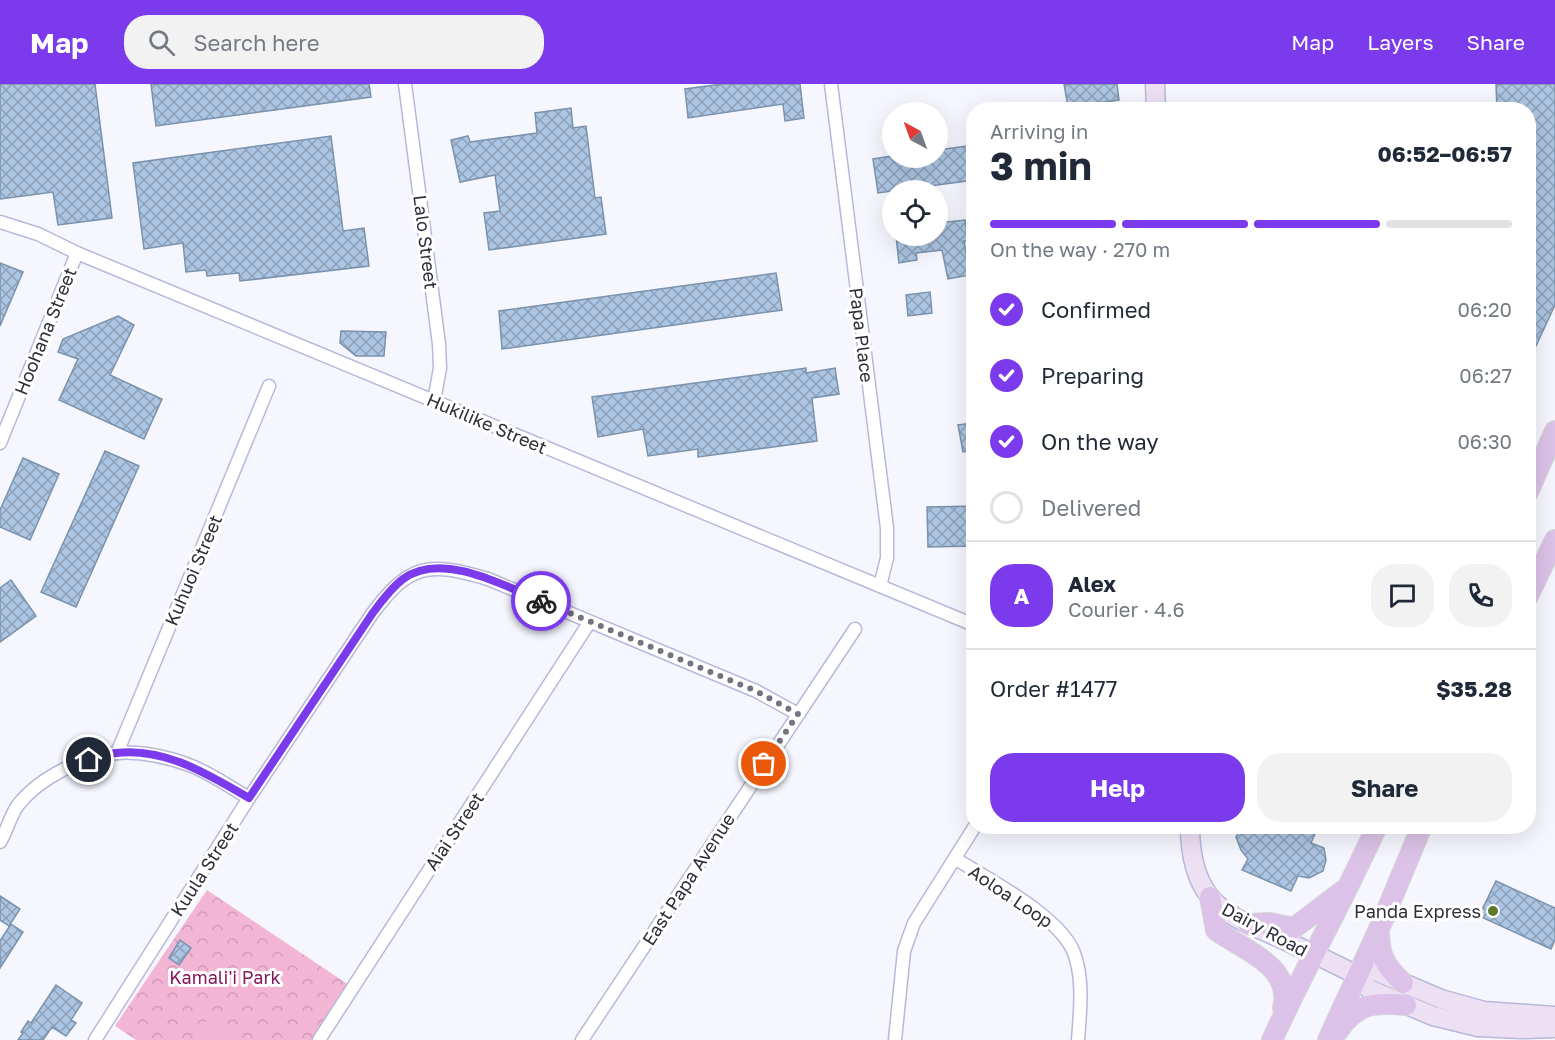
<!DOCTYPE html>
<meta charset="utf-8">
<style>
:root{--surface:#fff;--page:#f2f2f3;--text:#1f2937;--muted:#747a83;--line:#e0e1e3;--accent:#7c3aed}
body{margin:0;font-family:"Golos Text",sans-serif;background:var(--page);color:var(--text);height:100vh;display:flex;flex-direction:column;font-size:22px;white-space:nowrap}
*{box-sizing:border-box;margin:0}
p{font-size:20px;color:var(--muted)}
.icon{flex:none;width:33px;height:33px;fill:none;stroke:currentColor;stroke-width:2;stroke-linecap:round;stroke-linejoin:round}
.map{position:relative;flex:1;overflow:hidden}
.sheet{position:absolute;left:966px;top:18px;width:570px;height:732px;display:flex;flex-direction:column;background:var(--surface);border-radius:24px;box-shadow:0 6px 24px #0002}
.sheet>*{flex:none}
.needle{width:39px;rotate:319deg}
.buttons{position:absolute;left:882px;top:18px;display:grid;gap:12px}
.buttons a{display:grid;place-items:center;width:66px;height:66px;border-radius:50%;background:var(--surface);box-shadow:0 6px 24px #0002;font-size:30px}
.pin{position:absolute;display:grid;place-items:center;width:51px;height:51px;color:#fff;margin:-26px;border:3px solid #fff;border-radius:50%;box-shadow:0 2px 6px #0007}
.courier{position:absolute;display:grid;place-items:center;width:60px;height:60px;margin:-30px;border:4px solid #7c3aed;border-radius:50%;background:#fff;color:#222;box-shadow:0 2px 8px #0007}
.head em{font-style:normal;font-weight:700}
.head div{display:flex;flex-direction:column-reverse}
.head{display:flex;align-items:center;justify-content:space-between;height:102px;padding:0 24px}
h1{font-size:39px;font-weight:700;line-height:45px}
.bar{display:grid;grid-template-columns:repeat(4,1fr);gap:9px 6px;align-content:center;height:72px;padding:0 24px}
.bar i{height:8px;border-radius:4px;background:var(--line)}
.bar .current{background:var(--accent)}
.bar p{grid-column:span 4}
.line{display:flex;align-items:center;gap:15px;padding:0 24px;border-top:2px solid var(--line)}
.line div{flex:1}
.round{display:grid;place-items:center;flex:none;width:63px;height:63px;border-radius:24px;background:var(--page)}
ol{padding:0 24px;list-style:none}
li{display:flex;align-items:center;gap:18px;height:66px}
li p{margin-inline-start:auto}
li .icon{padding:6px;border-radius:50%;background:var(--accent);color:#fff;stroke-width:4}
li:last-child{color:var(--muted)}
li i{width:33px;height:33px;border:3px solid var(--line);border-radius:50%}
.cta{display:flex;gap:12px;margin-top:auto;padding:12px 24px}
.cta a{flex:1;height:69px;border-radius:24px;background:var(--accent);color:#fff;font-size:24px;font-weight:700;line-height:69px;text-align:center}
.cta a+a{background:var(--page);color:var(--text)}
header{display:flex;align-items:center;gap:36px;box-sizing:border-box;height:84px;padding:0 30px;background:var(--accent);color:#fff}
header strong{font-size:28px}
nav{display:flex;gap:33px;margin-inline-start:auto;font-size:21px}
.search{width:420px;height:54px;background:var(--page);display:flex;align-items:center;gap:15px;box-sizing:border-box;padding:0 21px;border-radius:24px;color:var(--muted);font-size:22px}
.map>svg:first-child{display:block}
.park{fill:url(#park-crowns)}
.garden{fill:#f2b5d4}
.building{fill:url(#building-cross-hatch);stroke:#7a92ad;stroke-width:1.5}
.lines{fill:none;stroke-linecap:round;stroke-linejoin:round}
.street-casing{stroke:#b7b8db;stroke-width:15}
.secondary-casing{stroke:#b7b8db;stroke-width:21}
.primary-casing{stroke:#d5d5d8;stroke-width:22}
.street{stroke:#fff;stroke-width:12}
.secondary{stroke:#eee0f3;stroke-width:18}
.primary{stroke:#dcc2e8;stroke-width:20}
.done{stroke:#73747f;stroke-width:6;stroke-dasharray:0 10.8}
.route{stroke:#7c3aed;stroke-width:8}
.poi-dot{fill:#5e792c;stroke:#fff;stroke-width:2}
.labels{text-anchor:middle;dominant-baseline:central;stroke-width:6;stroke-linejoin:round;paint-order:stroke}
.street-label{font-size:18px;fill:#2d2d3b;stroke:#fff}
.poi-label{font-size:18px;fill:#2d2d3b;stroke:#fff;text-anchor:end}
.park-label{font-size:18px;fill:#86185e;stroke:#fff}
</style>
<header>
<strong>Map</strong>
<div class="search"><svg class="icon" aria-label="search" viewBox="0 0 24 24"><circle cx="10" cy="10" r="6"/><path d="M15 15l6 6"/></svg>Search here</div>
<nav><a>Map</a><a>Layers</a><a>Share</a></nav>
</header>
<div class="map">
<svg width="1555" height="956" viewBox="0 0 1555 956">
<defs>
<pattern id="park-crowns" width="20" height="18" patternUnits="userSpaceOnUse" patternTransform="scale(1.5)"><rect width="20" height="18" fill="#f2b5d4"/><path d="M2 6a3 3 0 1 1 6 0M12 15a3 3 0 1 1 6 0" fill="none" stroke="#d09cb7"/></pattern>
<pattern id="building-cross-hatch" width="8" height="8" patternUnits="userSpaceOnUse" patternTransform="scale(1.5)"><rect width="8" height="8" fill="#acc5e2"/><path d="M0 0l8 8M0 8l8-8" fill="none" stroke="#8ca0b8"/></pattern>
</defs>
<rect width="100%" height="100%" fill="#f6f7fe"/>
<path class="park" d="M207 806 352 903 319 956H136L115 942Z"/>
<path class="garden" d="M210 932 246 956H194Z"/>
<g class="building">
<path d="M0 0H95L112 134 58 141 53 108 0 115Z"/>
<path d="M151 0H369L371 13 156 42Z"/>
<path d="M722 0H800L804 34 785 37 783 20 688 34 685 5Z"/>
<path d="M1064 0H1117L1119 16 1068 23Z"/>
<path d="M1496 0H1555V221L1528 279V26H1497Z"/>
<path d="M571 24 573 44 586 42 595 114 601 113 606 150 489 166 484 129 500 127 495 91 460 98 451 56 468 52 470 58 537 49 535 29Z"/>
<path d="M331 52 343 147 364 144 369 182 240 197 239 189 207 192 206 186 186 188 183 159 144 165 133 79Z"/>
<path d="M974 61V96L878 109 873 75 892 72 938 74V66Z"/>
<path d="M965 136 968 157H964L970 191 948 195 942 166 916 169 917 176 899 179 896 152H938V139Z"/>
<path d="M0 179 23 188 0 242Z"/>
<path d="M776 189 782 226 502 265 499 227Z"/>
<path d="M930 208 932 229 908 232 906 211Z"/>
<path d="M118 232 134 241 110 291 162 315 144 355 59 316 78 275 58 268 63 255Z"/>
<path d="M341 247 386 248 384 272H356L340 259Z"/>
<path d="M806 284V289L835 284 839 310 812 314 817 357 698 373V365L648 372 643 345 598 353 592 313Z"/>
<path d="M972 339 974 366 963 368 958 341Z"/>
<path d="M105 367 139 382 76 523 41 508Z"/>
<path d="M23 374 59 390 30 456 0 443V426Z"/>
<path d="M974 422V462L928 463 927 423Z"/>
<path d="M11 496 36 532 0 558V504Z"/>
<path d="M1242 742H1311L1317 745 1311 759 1324 764 1326 776 1323 787 1309 794 1298 792 1291 807 1242 786 1248 775 1241 766 1236 753Z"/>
<path d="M1496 797 1555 824V856L1551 865 1479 832Z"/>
<path d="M0 812 20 825 9 842 0 836Z"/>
<path d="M11 840 23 848 0 884V857Z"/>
<path d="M180 856 191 864 179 881 169 874Z"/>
<path d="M56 901 82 919 71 936 76 939 66 952 52 943 43 956H18L23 949 21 948 28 937 31 939Z"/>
</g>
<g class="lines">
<defs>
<g id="street">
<path d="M405 0 439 260 440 284 434 317"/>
<path d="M831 0 887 444V474L880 502"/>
<path d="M0 138 38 150 77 169 974 541"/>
<path d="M0 359 77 169"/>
<path d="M117 669 269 302"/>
<path d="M0 758C7 747 10 732 18 721 39 694 83 672 117 669 140 667 168 673 189 681 210 689 230 703 249 714"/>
<path d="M956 775C989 796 1060 832 1074 869 1084 896 1080 928 1078 956"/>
<path d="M95 956 249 714 372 530C409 480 428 477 488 495L756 607 798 630"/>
<path d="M319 956 589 539"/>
<path d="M582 956 855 545"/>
<path d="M895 956 904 867 914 839 975 742"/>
</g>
<g id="secondary">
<path d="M1155 0 1156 26"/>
<path d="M1190 742C1190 767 1194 793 1210 813 1228 835 1261 845 1286 857 1310 868 1333 879 1357 891L1369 905 1433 932 1478 943 1521 945 1555 944"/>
<path d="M1357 891 1375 887 1441 915 1484 927 1555 932"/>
</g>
<g id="primary">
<path d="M1528 408 1555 347"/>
<path d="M1528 512 1555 456"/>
<path d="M1210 813 1216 846C1244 867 1293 881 1283 924"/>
<path d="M1248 840 1270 839 1294 844 1344 806"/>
<path d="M1379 845C1379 872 1384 881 1403 899"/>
<path d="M1338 947C1357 919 1374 918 1406 921"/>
<path d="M1272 956C1305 884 1344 815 1377 742"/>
<path d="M1328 956 1379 845 1422 742"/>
</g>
</defs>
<use href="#street" class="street-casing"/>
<use href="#secondary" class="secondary-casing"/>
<use href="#primary" class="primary-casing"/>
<use href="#street" class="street"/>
<use href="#secondary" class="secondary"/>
<use href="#primary" class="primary"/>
</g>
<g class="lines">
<path class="done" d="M541 517 756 607 798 630 764 680"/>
<path class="route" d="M89 676C97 674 107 670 116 669 165 663 209 691 249 714L372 530C381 518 390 505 403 495 442 467 503 501 541 517"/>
</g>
<circle class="poi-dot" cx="1493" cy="827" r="6"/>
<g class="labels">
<g class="street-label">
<text transform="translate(426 158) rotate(83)">Lalo Street</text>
<text transform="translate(45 247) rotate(-68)">Hoohana Street</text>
<text transform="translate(862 251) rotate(83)">Papa Place</text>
<text transform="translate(487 339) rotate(23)">Hukilike Street</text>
<text transform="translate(193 486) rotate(-67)">Kuhuoi Street</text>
<text transform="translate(454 747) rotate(-56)">Aiai Street</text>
<text transform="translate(204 785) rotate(-57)">Kuula Street</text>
<text transform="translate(688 795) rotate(-57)">East Papa Avenue</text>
<text transform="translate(1011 812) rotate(34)">Aoloa Loop</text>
<text transform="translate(1265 845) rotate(28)">Dairy Road</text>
</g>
<g class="poi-label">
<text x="1481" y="827">Panda Express</text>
</g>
<g class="park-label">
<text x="225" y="893">Kamali'i Park</text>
</g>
</g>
</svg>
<div class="buttons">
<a><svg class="needle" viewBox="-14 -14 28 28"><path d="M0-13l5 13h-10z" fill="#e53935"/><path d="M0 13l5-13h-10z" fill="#747a83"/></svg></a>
<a><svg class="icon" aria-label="locate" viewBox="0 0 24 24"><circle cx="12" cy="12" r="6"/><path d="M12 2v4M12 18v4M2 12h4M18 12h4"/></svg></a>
</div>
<div class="pin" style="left:764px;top:680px;background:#ea580c"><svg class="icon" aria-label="bag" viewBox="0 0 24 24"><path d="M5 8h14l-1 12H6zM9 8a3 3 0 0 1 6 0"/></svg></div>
<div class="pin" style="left:89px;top:676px;background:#1f2937"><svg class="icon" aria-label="home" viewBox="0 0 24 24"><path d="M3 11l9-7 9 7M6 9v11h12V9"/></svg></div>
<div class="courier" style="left:541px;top:517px"><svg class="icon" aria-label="bike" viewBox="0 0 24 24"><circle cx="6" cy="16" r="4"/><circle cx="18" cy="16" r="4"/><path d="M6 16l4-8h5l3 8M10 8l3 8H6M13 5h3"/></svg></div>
<section class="sheet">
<div class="head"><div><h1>3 min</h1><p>Arriving in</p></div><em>06:52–06:57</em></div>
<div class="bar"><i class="current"></i><i class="current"></i><i class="current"></i><i></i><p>On the way · 270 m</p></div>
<ol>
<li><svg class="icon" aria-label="check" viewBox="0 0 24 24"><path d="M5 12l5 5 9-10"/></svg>Confirmed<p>06:20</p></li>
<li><svg class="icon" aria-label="check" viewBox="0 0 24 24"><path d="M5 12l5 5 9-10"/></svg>Preparing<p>06:27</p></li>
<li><svg class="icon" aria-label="check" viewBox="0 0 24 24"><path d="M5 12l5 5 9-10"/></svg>On the way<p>06:30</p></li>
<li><i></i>Delivered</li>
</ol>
<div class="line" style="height:108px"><b class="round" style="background:var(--accent);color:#fff">A</b><div><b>Alex</b><p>Courier · 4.6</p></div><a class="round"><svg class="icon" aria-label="chat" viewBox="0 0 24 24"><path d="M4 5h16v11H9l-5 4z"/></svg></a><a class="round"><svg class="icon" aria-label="phone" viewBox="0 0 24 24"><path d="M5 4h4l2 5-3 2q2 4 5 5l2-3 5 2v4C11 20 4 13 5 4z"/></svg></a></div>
<div class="line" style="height:78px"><div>Order #1477</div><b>$35.28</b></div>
<div class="cta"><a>Help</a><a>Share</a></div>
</section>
</div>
